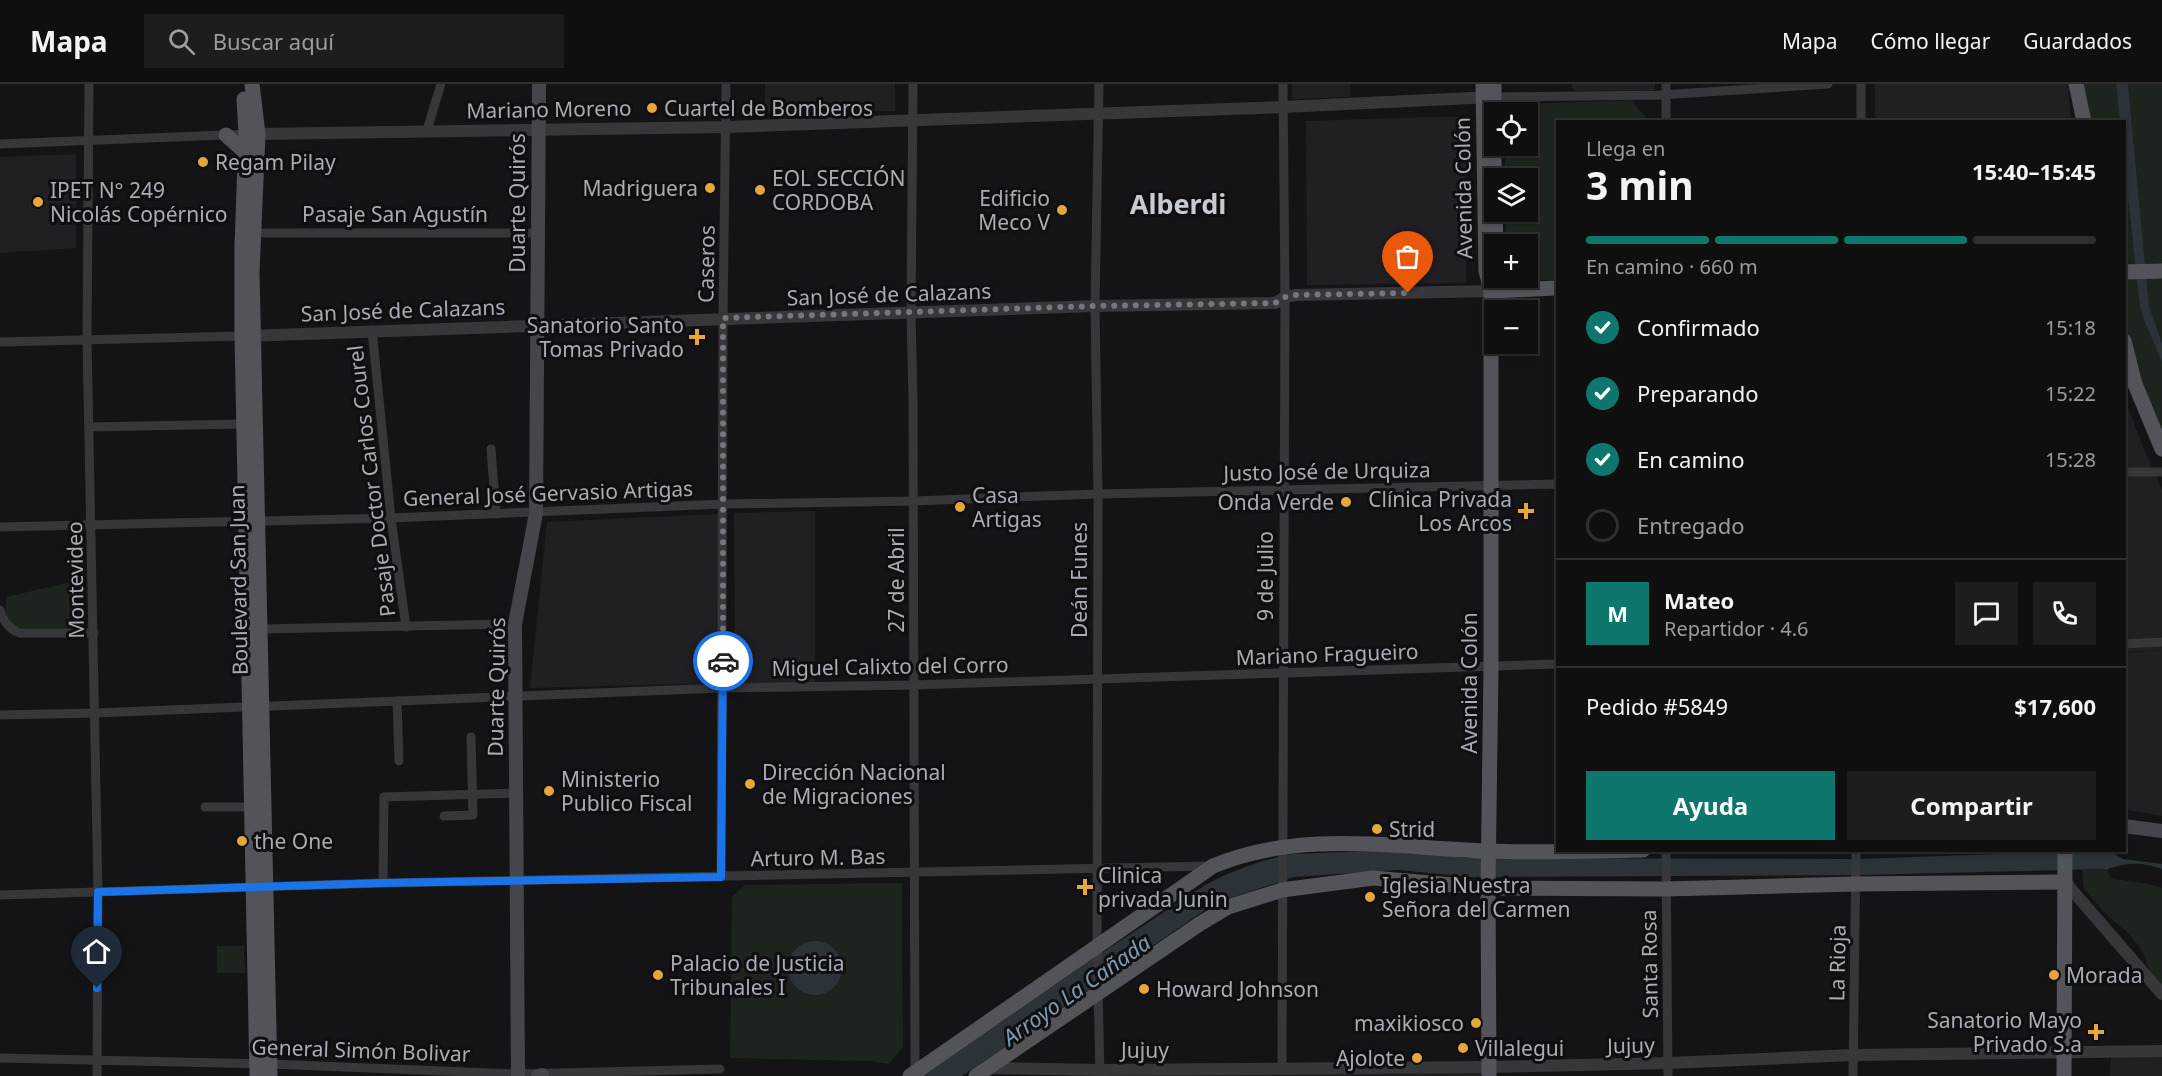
<!DOCTYPE html>
<html lang="es">
<meta charset="utf-8">
<style>
:root{--surface:#0f0f10;--page:#1d1d1e;--text:#f1f3f6;--muted:#9b9c9f;--line:#2f2f30;--accent:#0f766e}
body{margin:0;font-family:"Noto Sans",sans-serif;background:var(--page);color:var(--text);height:100vh;display:flex;flex-direction:column;font-size:22px;white-space:nowrap}
*{box-sizing:border-box;margin:0}
p{font-size:20px;color:var(--muted)}
.icon{flex:none;width:33px;height:33px;fill:none;stroke:currentColor;stroke-width:2;stroke-linecap:round;stroke-linejoin:round}
.map{position:relative;flex:1;overflow:hidden}
.drawer{position:absolute;left:1556px;top:36px;width:570px;height:732px;display:flex;flex-direction:column;background:var(--surface);border-radius:0px;box-shadow:0 2px 4px #0004,0 0 0 2px var(--line)}
.drawer>*{flex:none}
.buttons{position:absolute;left:1484px;top:18px;display:grid;gap:12px}
.buttons a{display:grid;place-items:center;width:54px;height:54px;border-radius:0px;background:var(--surface);box-shadow:0 2px 4px #0004,0 0 0 2px var(--line);font-size:30px}
.pin{position:absolute;display:grid;place-items:center;width:51px;height:51px;color:#fff;margin:-62px -26px;border-radius:50% 50% 50% 0;rotate:-45deg;box-shadow:0 0 6px #0007}
.pin .icon{rotate:45deg}
.courier{position:absolute;display:grid;place-items:center;width:60px;height:60px;margin:-30px;border:4px solid #1a73e8;border-radius:50%;background:#fff;color:#222;box-shadow:0 2px 8px #0007}
.headline em{font-style:normal;font-weight:700}
.headline div{display:flex;flex-direction:column-reverse}
.headline{display:flex;align-items:center;justify-content:space-between;height:102px;padding:0 30px}
h1{font-size:39px;font-weight:700;line-height:45px}
.bar{display:grid;grid-template-columns:repeat(4,1fr);gap:9px 6px;align-content:center;height:72px;padding:0 30px}
.bar i{height:8px;border-radius:4px;background:var(--line)}
.bar .selected{background:var(--accent)}
.bar p{grid-column:span 4}
.line{display:flex;align-items:center;gap:15px;padding:0 30px;border-top:2px solid var(--line)}
.line div{flex:1}
.round{display:grid;place-items:center;flex:none;width:63px;height:63px;border-radius:0px;background:var(--page)}
ol{padding:0 30px;list-style:none}
li{display:flex;align-items:center;gap:18px;height:66px}
li p{margin-inline-start:auto}
li .icon{padding:6px;border-radius:50%;background:var(--accent);color:#fff;stroke-width:4}
li:last-child{color:var(--muted)}
li i{width:33px;height:33px;border:3px solid var(--line);border-radius:50%}
.button{display:flex;gap:12px;margin-top:auto;padding:12px 30px}
.button a{flex:1;height:69px;border-radius:0px;background:var(--accent);color:#fff;font-size:24px;font-weight:700;line-height:69px;text-align:center}
.button a+a{background:var(--page);color:var(--text)}
header{display:flex;align-items:center;gap:36px;box-sizing:border-box;height:84px;padding:0 30px;background:var(--surface);border-bottom:2px solid var(--line)}
header strong{font-size:28px}
nav{display:flex;gap:33px;margin-inline-start:auto;font-size:21px}
.search{width:420px;height:54px;background:var(--page);display:flex;align-items:center;gap:15px;box-sizing:border-box;padding:0 21px;border-radius:0px;color:var(--muted);font-size:22px}
.map>svg:first-child{display:block}
.built{fill:#202023}
.green{fill:#1d241d}
.water{fill:#2b3339}
.lines{fill:none;stroke-linecap:round;stroke-linejoin:round}
.minor{stroke:#36373b;stroke-width:9}
.tertiary{stroke:#36373b;stroke-width:12}
.secondary{stroke:#44464b;stroke-width:14}
.primary{stroke:#525459;stroke-width:15}
.done{stroke:#74777d;stroke-width:6;stroke-dasharray:0 10.8}
.route{stroke:#1a73e8;stroke-width:8}
.poi-dot{fill:#e7a63c;stroke:#0f0f11;stroke-width:2}
.labels{text-anchor:middle;dominant-baseline:central;stroke-width:6;stroke-linejoin:round;paint-order:stroke}
.poi-label{font-size:21px;fill:#a7acb5;stroke:#0f0f11;text-anchor:start}
.street-label{font-size:21px;fill:#a7acb5;stroke:#0f0f11}
.water-label{font-size:22px;font-style:italic;fill:#809aaf;stroke:#0f0f11}
.district-label{font-size:27px;font-weight:bold;fill:#c8cbd2;stroke:#0f0f11}
</style>
<header>
<strong>Mapa</strong>
<div class="search"><svg class="icon" aria-label="search" viewBox="0 0 24 24"><circle cx="10" cy="10" r="6"/><path d="M15 15l6 6"/></svg>Buscar aquí</div>
<nav><a>Mapa</a><a>Cómo llegar</a><a>Guardados</a></nav>
</header>
<div class="map">
<svg width="2162" height="992" viewBox="0 0 2162 992">
<rect width="100%" height="100%" fill="#141416"/>
<g class="built">
<path d="M765 0H895V27L765 29Z"/>
<path d="M1292 0H1350V13L1292 15Z"/>
<path d="M1572 0H1655V6L1573 7Z"/>
<path d="M1875 0H2068L2071 37H1875Z"/>
<path d="M1467 32 1466 199 1307 201 1306 37Z"/>
<path d="M76 70V164L0 169V73Z"/>
<path d="M2124 313 2146 370 2162 405V732L2124 725V569L2161 566 2124 568Z"/>
<path d="M815 427V599L735 601 734 429Z"/>
<path d="M718 430 716 599 530 604 547 438Z"/>
<path d="M2111 967H2162V992H2110Z"/>
<path d="M1489 983V992H1100Z"/>
</g>
<g class="green">
<path d="M2076 0H2116L2120 37H2084Z"/>
<path d="M2128 0H2162V259L2149 222Z"/>
<path d="M1631 16 1649 37 1557 38V196H1513L1510 194H1527V160H1506L1505 128H1527V94H1505V62H1527V28H1512L1521 20Z"/>
<path d="M2124 78 2132 152 2144 236 2162 278V365L2124 257Z"/>
<path d="M80 496V544H16L6 535V513Z"/>
<path d="M2108 785 2109 791 2113 795 2145 799 2162 804V907L2153 896 2144 871 2139 862 2126 847 2106 830 2084 805 2082 786Z"/>
<path d="M902 799 903 963 889 980 870 977 730 974 732 813 745 801Z"/>
<path d="M217 862H244L245 889H217Z"/>
</g>
<g class="water">
<path d="M2116 0H2128L2149 222 2162 259V278L2144 236 2140 222 2124 78V38L2120 37Z"/>
<path d="M1397 766 1468 774 1858 775 2108 766 2123 775 2162 780V785C2141 778 2129 778 2108 785L1859 791 1471 793 1398 786 1294 793 1227 815 1208 824 962 992H923L1094 874 1207 800C1234 786 1264 775 1293 770Z"/>
<circle cx="815" cy="884" r="27"/>
</g>
<g class="lines">
<g class="minor">
<path d="M89 0 87 256 98 808 97 992"/>
<path d="M913 0 911 229 913 316 915 991"/>
<path d="M1099 0 1095 222 1098 410 1097 861 1100 992"/>
<path d="M1494 13 1661 11 1828 0"/>
<path d="M1666 38V0"/>
<path d="M1861 38V0"/>
<path d="M427 46 441 0"/>
<path d="M0 60 249 50"/>
<path d="M253 149H537"/>
<path d="M372 246 391 434 406 543"/>
<path d="M0 258 242 252"/>
<path d="M90 343 243 340"/>
<path d="M491 365 496 430"/>
<path d="M2124 388H2162"/>
<path d="M0 443 391 434 724 420 914 417 1098 410 1557 400"/>
<path d="M0 526C2 536 10 545 19 549H94"/>
<path d="M260 545 515 540"/>
<path d="M2124 560 2162 558"/>
<path d="M397 617 399 677"/>
<path d="M0 631 95 629 722 604 914 601 1557 580"/>
<path d="M205 723H251"/>
<path d="M444 732 473 731 471 653"/>
<path d="M1666 766 1668 992"/>
<path d="M721 793 723 234 726 0"/>
<path d="M383 799 384 713 516 709"/>
<path d="M0 811 383 799 1210 782"/>
<path d="M0 974 270 980 518 990 720 985"/>
<path d="M1282 985 1285 213 1283 0"/>
<path d="M1853 992 1856 766"/>
</g>
<g class="tertiary">
<path d="M258 50 726 43 1283 23 1492 13"/>
<path d="M246 252 1095 222 1275 219 1285 213 1296 211 1491 207"/>
<path d="M2065 798 2162 910"/>
<path d="M988 984 1100 986 1489 983 1669 979 1853 971 2162 967"/>
</g>
<g class="secondary">
<path d="M2124 742 2162 747"/>
<path d="M518 992 515 540 536 429 539 0"/>
<path d="M538 992 542 991"/>
</g>
<g class="primary">
<path d="M252 0 258 50 252 188 270 992"/>
<path d="M1483 0 1486 187 1491 207V582L1488 804 1489 992"/>
<path d="M1494 0V55"/>
<path d="M2076 0 2084 38"/>
<path d="M244 15 246 50 242 162V252L257 992"/>
<path d="M226 51 246 69"/>
<path d="M1494 62V94"/>
<path d="M1495 128 1496 160"/>
<path d="M2124 188 2162 187"/>
<path d="M1491 207 1557 204"/>
<path d="M2124 257 2135 300 2162 365"/>
<path d="M910 992 1213 782C1302 745 1395 764 1488 767 1539 769 1591 767 1643 766"/>
<path d="M976 992 1201 839 1228 823 1282 806 1373 794 1488 804 1666 805 1856 800 2065 798"/>
<path d="M2064 992 2065 766"/>
</g>
</g>
<g class="lines">
<path class="done" d="M723 577V234L1095 222 1275 219 1285 213 1296 211 1408 209"/>
<path class="route" d="M97 904 98 808 383 799 721 793 723 577"/>
</g>
<g class="poi-dot">
<circle cx="652" cy="24" r="6"/>
<circle cx="203" cy="78" r="6"/>
<circle cx="710" cy="104" r="6"/>
<circle cx="760" cy="106" r="6"/>
<circle cx="38" cy="118" r="6"/>
<circle cx="1062" cy="126" r="6"/>
<path d="M694 244h6v6h6v6h-6v6h-6v-6h-6v-6h6z"/>
<circle cx="1346" cy="418" r="6"/>
<circle cx="960" cy="423" r="6"/>
<path d="M1523 418h6v6h6v6h-6v6h-6v-6h-6v-6h6z"/>
<circle cx="750" cy="700" r="6"/>
<circle cx="549" cy="707" r="6"/>
<circle cx="1377" cy="745" r="6"/>
<circle cx="242" cy="757" r="6"/>
<path d="M1082 794h6v6h6v6h-6v6h-6v-6h-6v-6h6z"/>
<circle cx="1370" cy="813" r="6"/>
<circle cx="658" cy="891" r="6"/>
<circle cx="2054" cy="891" r="6"/>
<circle cx="1144" cy="905" r="6"/>
<circle cx="1476" cy="939" r="6"/>
<path d="M2093 939h6v6h6v6h-6v6h-6v-6h-6v-6h6z"/>
<circle cx="1463" cy="964" r="6"/>
<circle cx="1417" cy="974" r="6"/>
</g>
<g class="labels">
<g class="poi-label">
<text x="664" y="24">Cuartel de Bomberos</text>
<text x="215" y="78">Regam Pilay</text>
<text x="772" y="94">EOL SECCIÓN<tspan x="772" dy="24">CORDOBA</tspan></text>
<text x="698" y="104" text-anchor="end">Madriguera</text>
<text x="50" y="106">IPET N° 249<tspan x="50" dy="24">Nicolás Copérnico</tspan></text>
<text x="1050" y="114" text-anchor="end">Edificio<tspan x="1050" dy="24">Meco V</tspan></text>
<text x="684" y="241" text-anchor="end">Sanatorio Santo<tspan x="684" dy="24">Tomas Privado</tspan></text>
<text x="972" y="411">Casa<tspan x="972" dy="24">Artigas</tspan></text>
<text x="1512" y="415" text-anchor="end">Clínica Privada<tspan x="1512" dy="24">Los Arcos</tspan></text>
<text x="1334" y="418" text-anchor="end">Onda Verde</text>
<text x="762" y="688">Dirección Nacional<tspan x="762" dy="24">de Migraciones</tspan></text>
<text x="561" y="695">Ministerio<tspan x="561" dy="24">Publico Fiscal</tspan></text>
<text x="1389" y="745">Strid</text>
<text x="254" y="757">the One</text>
<text x="1098" y="791">Clinica<tspan x="1098" dy="24">privada Junin</tspan></text>
<text x="1382" y="801">Iglesia Nuestra<tspan x="1382" dy="24">Señora del Carmen</tspan></text>
<text x="670" y="879">Palacio de Justicia<tspan x="670" dy="24">Tribunales I</tspan></text>
<text x="2066" y="891">Morada</text>
<text x="1156" y="905">Howard Johnson</text>
<text x="2082" y="936" text-anchor="end">Sanatorio Mayo<tspan x="2082" dy="24">Privado S.a</tspan></text>
<text x="1464" y="939" text-anchor="end">maxikiosco</text>
<text x="1475" y="964">Villalegui</text>
<text x="1405" y="974" text-anchor="end">Ajolote</text>
</g>
<g class="street-label">
<text transform="translate(549 25) rotate(-1)">Mariano Moreno</text>
<text transform="translate(1463 104) rotate(-91)">Avenida Colón</text>
<text transform="translate(517 119) rotate(-90)">Duarte Quirós</text>
<text x="395" y="130">Pasaje San Agustín</text>
<text transform="translate(706 180) rotate(-89)">Caseros</text>
<text transform="translate(889 210) rotate(-2)">San José de Calazans</text>
<text transform="translate(403 226) rotate(-2)">San José de Calazans</text>
<text transform="translate(1327 387) rotate(-1)">Justo José de Urquiza</text>
<text transform="translate(371 397) rotate(-97)">Pasaje Doctor Carlos Courel</text>
<text transform="translate(548 409) rotate(-2)">General José Gervasio Artigas</text>
<text transform="translate(1265 492) rotate(-90)">9 de Julio</text>
<text transform="translate(75 496) rotate(-91)">Montevideo</text>
<text transform="translate(238 496) rotate(-91)">Boulevard San Juan</text>
<text transform="translate(896 496) rotate(-90)">27 de Abril</text>
<text transform="translate(1079 496) rotate(-90)">Deán Funes</text>
<text transform="translate(1327 570) rotate(-2)">Mariano Fragueiro</text>
<text transform="translate(890 582) rotate(-1)">Miguel Calixto del Corro</text>
<text transform="translate(1469 599) rotate(-90)">Avenida Colón</text>
<text transform="translate(496 603) rotate(-89)">Duarte Quirós</text>
<text transform="translate(818 773) rotate(-1)">Arturo M. Bas</text>
<text transform="translate(1837 879) rotate(-89)">La Rioja</text>
<text transform="translate(1649 880) rotate(-91)">Santa Rosa</text>
<text transform="translate(1631 961) rotate(-1)">Jujuy</text>
<text transform="translate(361 966) rotate(2)">General Simón Bolivar</text>
<text x="1145" y="966">Jujuy</text>
</g>
<g class="water-label">
<text transform="translate(1076 905) rotate(-35)">Arroyo La Cañada</text>
</g>
<g class="district-label">
<text x="1178" y="119">Alberdi</text>
</g>
</g>
</svg>
<div class="buttons">
<a><svg class="icon" aria-label="locate" viewBox="0 0 24 24"><circle cx="12" cy="12" r="6"/><path d="M12 2v4M12 18v4M2 12h4M18 12h4"/></svg></a>
<a><svg class="icon" aria-label="layers" viewBox="0 0 24 24"><path d="M12 4l9 5-9 5-9-5zM3 14l9 5 9-5"/></svg></a>
<a>+</a>
<a>−</a>
</div>
<div class="pin" style="left:1408px;top:209px;background:#ea580c"><svg class="icon" aria-label="bag" viewBox="0 0 24 24"><path d="M5 8h14l-1 12H6zM9 8a3 3 0 0 1 6 0"/></svg></div>
<div class="pin" style="left:97px;top:904px;background:#1f2937"><svg class="icon" aria-label="home" viewBox="0 0 24 24"><path d="M3 11l9-7 9 7M6 9v11h12V9"/></svg></div>
<div class="courier" style="left:723px;top:577px"><svg class="icon" aria-label="car" viewBox="0 0 24 24"><path d="M5 17H2v-5l4-1 3-4h7l3 4 3 1v5h-3M9 17h6M6 11h13"/><circle cx="7" cy="17" r="2"/><circle cx="17" cy="17" r="2"/></svg></div>
<section class="drawer">
<div class="headline"><div><h1>3 min</h1><p>Llega en</p></div><em>15:40–15:45</em></div>
<div class="bar"><i class="selected"></i><i class="selected"></i><i class="selected"></i><i></i><p>En camino · 660 m</p></div>
<ol>
<li><svg class="icon" aria-label="check" viewBox="0 0 24 24"><path d="M5 12l5 5 9-10"/></svg>Confirmado<p>15:18</p></li>
<li><svg class="icon" aria-label="check" viewBox="0 0 24 24"><path d="M5 12l5 5 9-10"/></svg>Preparando<p>15:22</p></li>
<li><svg class="icon" aria-label="check" viewBox="0 0 24 24"><path d="M5 12l5 5 9-10"/></svg>En camino<p>15:28</p></li>
<li><i></i>Entregado</li>
</ol>
<div class="line" style="height:108px"><b class="round" style="background:var(--accent);color:#fff">M</b><div><b>Mateo</b><p>Repartidor · 4.6</p></div><a class="round"><svg class="icon" aria-label="chat" viewBox="0 0 24 24"><path d="M4 5h16v11H9l-5 4z"/></svg></a><a class="round"><svg class="icon" aria-label="phone" viewBox="0 0 24 24"><path d="M5 4h4l2 5-3 2q2 4 5 5l2-3 5 2v4C11 20 4 13 5 4z"/></svg></a></div>
<div class="line" style="height:78px"><div>Pedido #5849</div><b>$17,600</b></div>
<div class="button"><a>Ayuda</a><a>Compartir</a></div>
</section>
</div>
